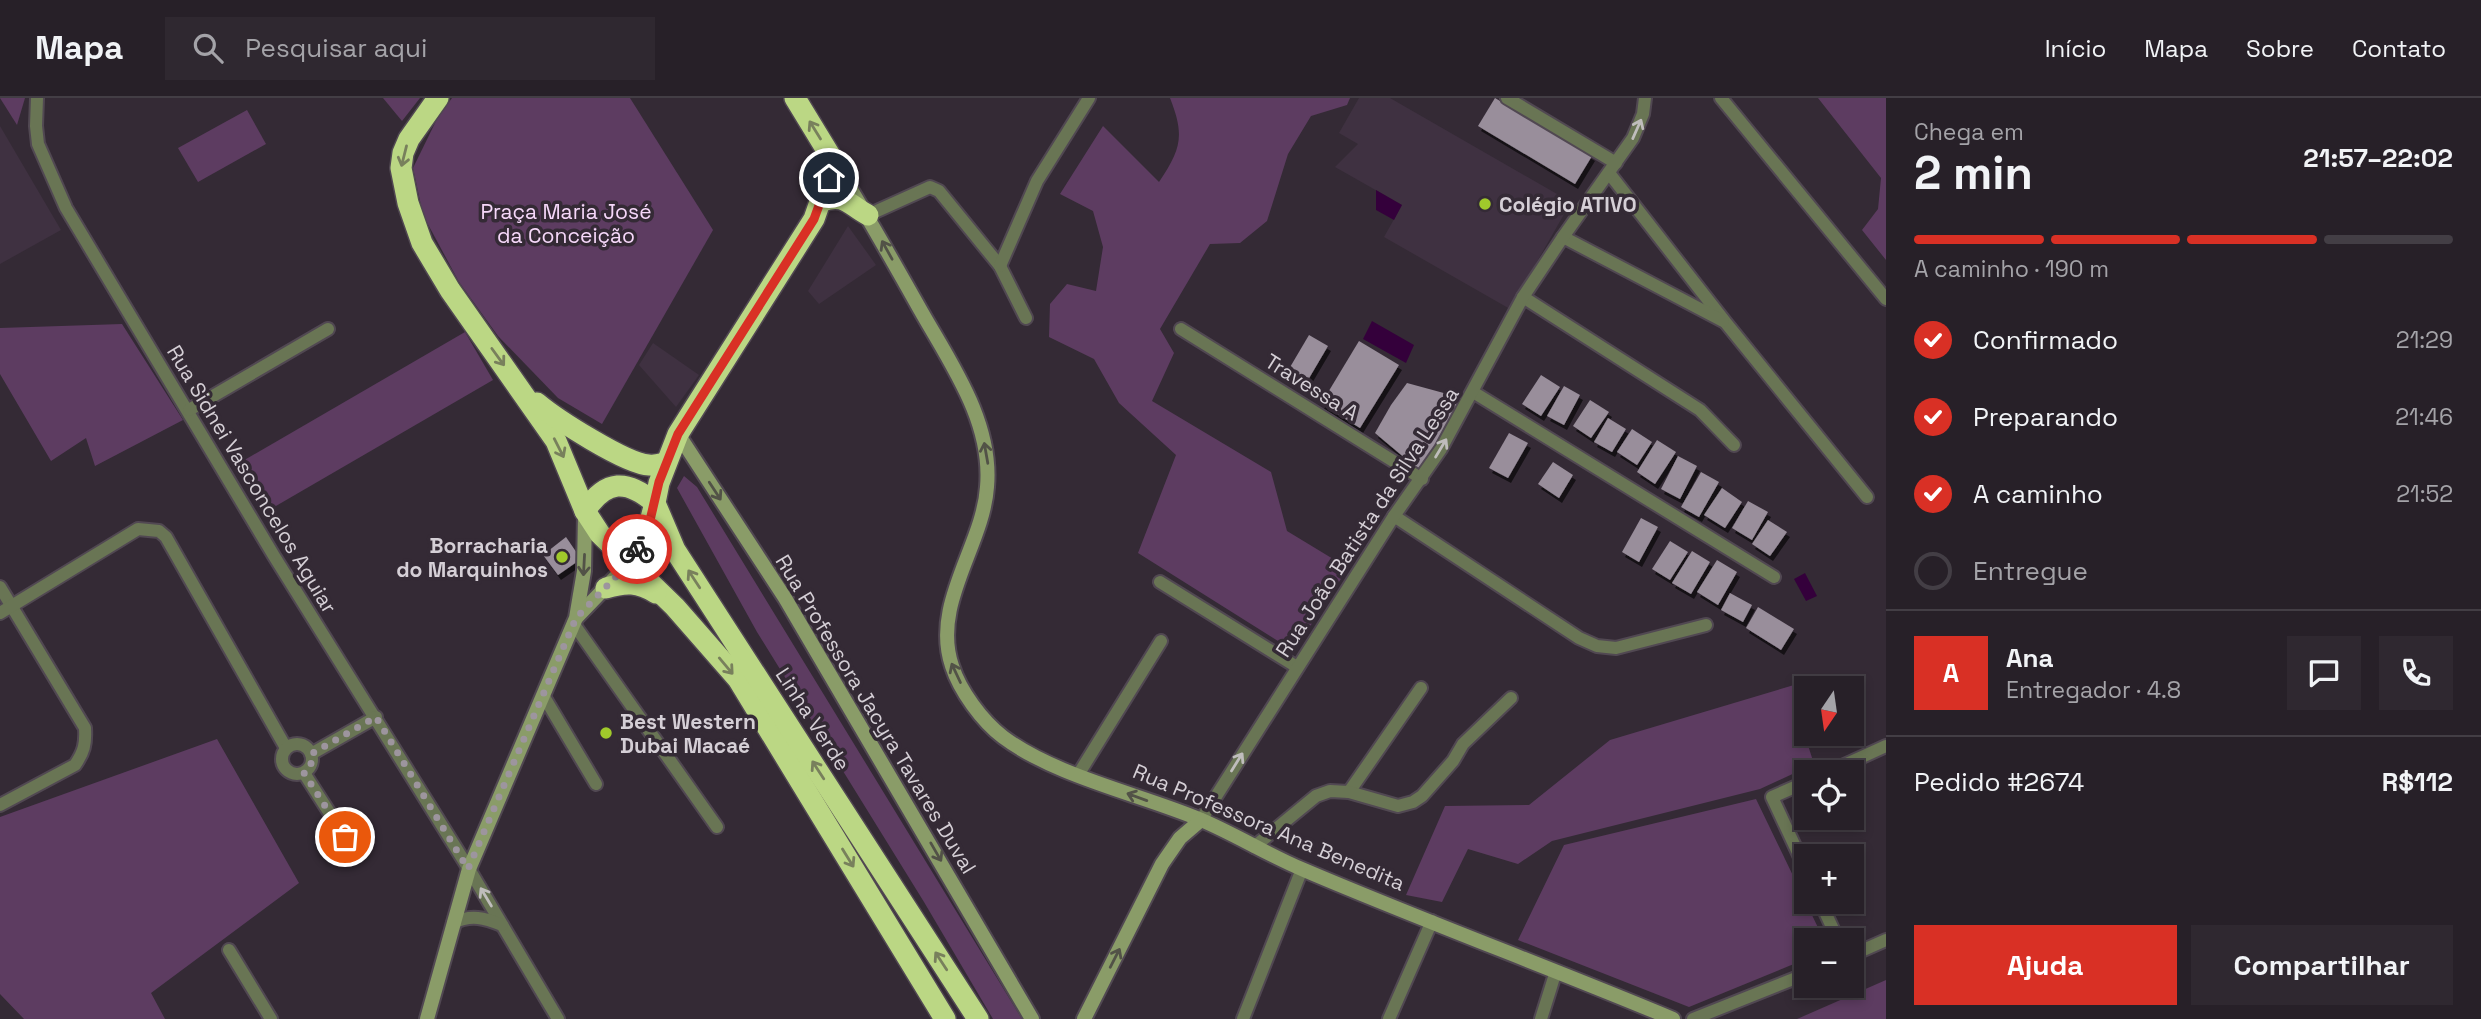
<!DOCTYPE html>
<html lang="pt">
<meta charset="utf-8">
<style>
:root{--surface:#272028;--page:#2f2830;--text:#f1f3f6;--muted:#a4a3a8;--line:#433e45;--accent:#d93025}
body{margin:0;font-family:"Space Grotesk",sans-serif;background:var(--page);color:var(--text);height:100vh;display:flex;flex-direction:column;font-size:26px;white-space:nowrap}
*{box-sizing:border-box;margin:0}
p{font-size:23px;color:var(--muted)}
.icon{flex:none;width:38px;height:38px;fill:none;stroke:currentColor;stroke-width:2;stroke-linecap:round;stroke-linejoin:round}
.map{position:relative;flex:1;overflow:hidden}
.panel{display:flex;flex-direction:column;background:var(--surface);width:595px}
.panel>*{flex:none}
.needle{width:46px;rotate:193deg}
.tools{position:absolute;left:1794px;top:578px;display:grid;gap:14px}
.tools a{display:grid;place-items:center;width:70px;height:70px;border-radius:0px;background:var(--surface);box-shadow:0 4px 10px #0003,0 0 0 2px var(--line);font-size:35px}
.pin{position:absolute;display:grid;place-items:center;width:60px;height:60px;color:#fff;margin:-30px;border:4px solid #fff;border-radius:50%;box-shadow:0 2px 7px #0007}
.courier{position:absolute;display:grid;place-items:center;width:70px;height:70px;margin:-35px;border:5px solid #d93025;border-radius:50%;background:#fff;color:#222;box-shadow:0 2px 9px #0007}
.summary em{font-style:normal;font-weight:600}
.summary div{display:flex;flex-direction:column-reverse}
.summary{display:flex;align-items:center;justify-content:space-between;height:119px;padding:0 28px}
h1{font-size:46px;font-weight:600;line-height:52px}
.bar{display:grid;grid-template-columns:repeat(4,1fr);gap:10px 7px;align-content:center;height:84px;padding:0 28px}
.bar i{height:9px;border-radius:5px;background:var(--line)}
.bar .active{background:var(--accent)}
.bar p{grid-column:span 4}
.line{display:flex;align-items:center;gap:18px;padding:0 28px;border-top:2px solid var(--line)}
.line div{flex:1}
.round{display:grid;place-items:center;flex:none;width:74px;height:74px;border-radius:0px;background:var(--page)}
ol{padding:0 28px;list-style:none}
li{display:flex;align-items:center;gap:21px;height:77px}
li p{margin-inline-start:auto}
li .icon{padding:7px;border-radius:50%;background:var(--accent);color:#fff;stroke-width:4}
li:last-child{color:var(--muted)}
li i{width:38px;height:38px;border:4px solid var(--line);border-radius:50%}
.primary-button{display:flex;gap:14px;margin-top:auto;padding:14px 28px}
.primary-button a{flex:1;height:80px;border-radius:0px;background:var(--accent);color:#fff;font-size:28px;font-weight:600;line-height:80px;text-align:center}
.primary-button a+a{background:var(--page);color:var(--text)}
header{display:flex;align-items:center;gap:42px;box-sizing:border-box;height:98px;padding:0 35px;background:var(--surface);border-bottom:2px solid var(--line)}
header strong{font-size:33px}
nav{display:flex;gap:38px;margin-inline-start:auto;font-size:24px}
.search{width:490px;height:63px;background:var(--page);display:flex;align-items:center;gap:18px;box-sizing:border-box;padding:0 24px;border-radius:0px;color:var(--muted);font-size:26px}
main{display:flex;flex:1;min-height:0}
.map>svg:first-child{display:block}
.built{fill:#3f3141}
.green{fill:#5d3c61}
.water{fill:#34003b}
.building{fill:#998e9b;filter:url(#shadow)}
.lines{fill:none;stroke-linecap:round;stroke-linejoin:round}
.street-casing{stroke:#514852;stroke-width:16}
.secondary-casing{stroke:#514852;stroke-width:18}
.highway-casing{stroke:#514852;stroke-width:24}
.street{stroke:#697554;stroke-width:12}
.secondary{stroke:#8a9c68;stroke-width:14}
.highway{stroke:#bbd784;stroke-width:21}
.oneway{stroke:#bfbdbc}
.oneway2{stroke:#78805c}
.oneway3{stroke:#525247}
.done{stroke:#9d959e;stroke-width:7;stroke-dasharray:0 12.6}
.route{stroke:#d93025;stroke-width:9}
.poi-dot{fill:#a0c92b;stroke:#342a35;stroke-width:2.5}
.labels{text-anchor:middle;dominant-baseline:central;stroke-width:7;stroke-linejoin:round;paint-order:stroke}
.poi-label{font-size:21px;font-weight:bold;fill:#d5cfd6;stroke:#342a35;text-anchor:start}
.park-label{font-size:21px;fill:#f6d8fa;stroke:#342a35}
.street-label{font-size:21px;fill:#d5cfd6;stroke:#342a35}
</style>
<header>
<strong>Mapa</strong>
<div class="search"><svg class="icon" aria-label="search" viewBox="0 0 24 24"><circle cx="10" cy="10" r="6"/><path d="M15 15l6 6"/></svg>Pesquisar aqui</div>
<nav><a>Início</a><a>Mapa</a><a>Sobre</a><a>Contato</a></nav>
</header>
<main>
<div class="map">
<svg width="1886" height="921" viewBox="0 0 1886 921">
<defs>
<filter id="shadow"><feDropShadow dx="3" dy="5" stdDeviation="0" flood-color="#0009"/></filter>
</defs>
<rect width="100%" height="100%" fill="#342a35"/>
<g class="built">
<path d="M1359 0H1390L1571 104 1510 211 1384 139 1402 107 1335 69 1358 46 1339 35Z"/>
<path d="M0 28 61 132 0 166Z"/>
<path d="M848 128 876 167 819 206 808 193Z"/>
<path d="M653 245 699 277 676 309 639 267Z"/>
</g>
<g class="green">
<path d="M0 0H25L17 27Z"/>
<path d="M383 0H420L402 23Z"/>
<path d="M452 0H630L713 132 602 326 558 300 498 238 459 184 423 117 413 70 437 21Z"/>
<path d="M1170 0H1350L1347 7 1311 18 1288 56 1267 123 1240 145 1210 146 1160 231 1174 255 1152 303 1271 374 1287 433 1348 470 1294 553 1138 455 1176 357 1119 305 1094 261 1049 239 1050 206 1067 186 1096 193 1103 149 1093 113 1060 96 1103 28 1159 84C1181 51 1185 38 1170 0Z"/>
<path d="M1818 0H1886V162L1862 132 1878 111 1881 80Z"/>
<path d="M247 12 266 46 198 84 178 50Z"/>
<path d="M122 226 183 322 95 368 86 340 51 363 0 276V230Z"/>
<path d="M465 234 493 282 269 412 241 364Z"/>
<path d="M684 378 697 389 1022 921H993L924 804 757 534 677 390Z"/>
<path d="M1821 579 1824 590H1806V635H1813L1806 641 1814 666 1760 691 1552 743 1518 766 1468 751 1442 804 1406 797 1445 708 1529 707 1610 642Z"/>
<path d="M217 641 299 785 151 895 165 921H24L0 896V719Z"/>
<path d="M1756 701 1824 842H1806V861L1689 909 1518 842 1564 747Z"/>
<path d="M1886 882V921H1797Z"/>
</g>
<g class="water">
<path d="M1376 92 1402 107 1394 122 1376 112Z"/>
<path d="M1372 223 1414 247 1406 265 1363 241Z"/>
<path d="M1805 475 1817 498 1806 503 1794 481Z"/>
</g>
<g class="building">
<path d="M1495 0 1592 58 1575 86 1478 28Z"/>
<path d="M1309 237 1328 248 1305 287 1286 276Z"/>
<path d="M1359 243 1399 267 1360 330 1321 306Z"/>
<path d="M1541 277 1560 289 1541 318 1522 306Z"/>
<path d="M1407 285 1462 300 1436 347 1418 371 1375 335 1391 307Z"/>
<path d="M1564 288 1580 297 1564 327 1547 318Z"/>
<path d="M1590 302 1609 314 1591 340 1573 328Z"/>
<path d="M1608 320 1626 331 1612 354 1594 344Z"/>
<path d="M1632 331 1652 344 1637 367 1617 354Z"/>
<path d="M1509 335 1528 345 1508 380 1489 370Z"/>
<path d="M1657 342 1676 354 1655 386 1637 374Z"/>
<path d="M1678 358 1697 368 1680 401 1661 391Z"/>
<path d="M1553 364 1573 377 1559 400 1538 386Z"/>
<path d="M1701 374 1719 384 1699 419 1681 409Z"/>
<path d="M1722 390 1742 404 1725 430 1704 417Z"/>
<path d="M1748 403 1768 414 1752 442 1732 430Z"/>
<path d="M1641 420 1658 429 1639 464 1622 454Z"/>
<path d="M1768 422 1787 434 1770 458 1752 446Z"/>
<path d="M566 439 581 461 558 477 543 457Z"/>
<path d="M1670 443 1688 454 1670 482 1652 471Z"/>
<path d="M1692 453 1710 464 1691 496 1672 485Z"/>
<path d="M1717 462 1737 474 1718 507 1697 494Z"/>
<path d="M1730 495 1752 507 1743 524 1721 512Z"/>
<path d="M1758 509 1794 531 1781 552 1746 530Z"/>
</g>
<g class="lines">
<defs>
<g id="street">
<path d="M37 0 36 28 38 46 66 110 274 458 469 771 558 921"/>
<path d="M1507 0 1616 65"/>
<path d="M1721 0 1886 201"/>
<path d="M1609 75 1726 225 1867 399"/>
<path d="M868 117 930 89 939 93 1000 168 1026 220"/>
<path d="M1563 139 1723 223"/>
<path d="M1000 168 1037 83 1089 0"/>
<path d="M1523 199 1700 312 1734 347"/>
<path d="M1181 231 1422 381"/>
<path d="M1473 294 1774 479"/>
<path d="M189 312 328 231"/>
<path d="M1394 418 1579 540 1597 548 1616 550 1706 527"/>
<path d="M1160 484 1297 569"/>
<path d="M0 489 85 630C86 646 84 654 75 667L0 707"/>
<path d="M0 515 138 431 159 433 166 439 286 650"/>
<path d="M573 525 717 729"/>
<path d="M543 597 596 686"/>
<circle cx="297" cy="661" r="15"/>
<path d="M311 656 376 619"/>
<path d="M1829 674 1886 648"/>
<path d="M304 675 345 739"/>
<path d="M1078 677 1161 543"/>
<path d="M1806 684 1772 699 1806 772"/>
<path d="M1349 694 1421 590"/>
<path d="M1201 722 1394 418 1441 351 1523 199 1563 139 1633 40 1643 16 1645 0"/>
<path d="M1254 749 1316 698 1330 693 1349 694 1398 708 1413 704 1422 698 1453 663 1463 646 1511 600"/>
<path d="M1820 803 1838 842"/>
<path d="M453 825C471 816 485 820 502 827"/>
<path d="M229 852 271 921"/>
<path d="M1852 857 1886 842"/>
<path d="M1243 921 1302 771"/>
<path d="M1389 921 1432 823"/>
<path d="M1541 921 1556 873"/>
<path d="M1693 921 1806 876"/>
</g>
<g id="secondary">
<path d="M834 64C863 110 890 158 917 206 948 262 993 322 987 389 983 448 931 506 952 568 960 593 982 623 1003 639 1055 678 1139 696 1199 721 1235 736 1268 757 1304 772 1426 824 1551 870 1673 921"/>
<path d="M678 336 785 500 1032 921"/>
<path d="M577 519 630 464"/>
<path d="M427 921 469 771 576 520 584 473 585 415"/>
<path d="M1084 921 1162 766 1180 740 1201 722"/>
</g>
<g id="highway">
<path d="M438 0 409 41 403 55 401 70 408 105 422 145 450 192 556 343 585 413 600 436 675 509 738 581 945 921"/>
<path d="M795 0 834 64 814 121 678 336 659 385 655 405 675 452 978 921"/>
<path d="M822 103C845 95 849 107 868 117"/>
<path d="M537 305C556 321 626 366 649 367 654 368 661 366 666 365"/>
<path d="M585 413C606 381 627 381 655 405L647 435 630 464"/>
<path d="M606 490C626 484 638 484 656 495"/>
</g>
</defs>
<use href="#street" class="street-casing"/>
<use href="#secondary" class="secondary-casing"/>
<use href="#highway" class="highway-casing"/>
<use href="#street" class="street"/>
<use href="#secondary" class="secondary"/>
<use href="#highway" class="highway"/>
</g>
<defs><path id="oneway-shaft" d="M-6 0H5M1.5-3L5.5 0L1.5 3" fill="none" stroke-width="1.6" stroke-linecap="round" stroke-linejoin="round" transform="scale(1.75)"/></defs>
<g class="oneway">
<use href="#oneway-shaft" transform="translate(1637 31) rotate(-66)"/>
<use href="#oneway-shaft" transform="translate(1441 350) rotate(-59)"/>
<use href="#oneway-shaft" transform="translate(1237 664) rotate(-58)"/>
<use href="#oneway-shaft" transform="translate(486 799) rotate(-121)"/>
</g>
<g class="oneway2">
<use href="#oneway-shaft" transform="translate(815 32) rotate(-122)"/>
<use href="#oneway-shaft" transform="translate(404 58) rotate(104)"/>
<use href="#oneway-shaft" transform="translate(498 259) rotate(54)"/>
<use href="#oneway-shaft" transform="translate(559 350) rotate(63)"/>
<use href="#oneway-shaft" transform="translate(694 481) rotate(-123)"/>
<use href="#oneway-shaft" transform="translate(726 568) rotate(50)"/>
<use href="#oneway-shaft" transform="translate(818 672) rotate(-123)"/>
<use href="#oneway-shaft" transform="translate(848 760) rotate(58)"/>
<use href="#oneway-shaft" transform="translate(941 863) rotate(-123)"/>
</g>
<g class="oneway3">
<use href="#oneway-shaft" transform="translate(887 152) rotate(-119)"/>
<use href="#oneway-shaft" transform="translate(986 355) rotate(-100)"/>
<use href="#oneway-shaft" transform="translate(715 393) rotate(57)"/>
<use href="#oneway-shaft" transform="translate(584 467) rotate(93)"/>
<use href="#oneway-shaft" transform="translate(956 575) rotate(-115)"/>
<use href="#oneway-shaft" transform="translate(1137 699) rotate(-160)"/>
<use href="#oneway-shaft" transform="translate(936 754) rotate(60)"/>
<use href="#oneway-shaft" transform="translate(1115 860) rotate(-63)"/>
</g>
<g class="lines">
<path class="done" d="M345 739 304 675 311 667V656L376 619 468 771 576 520 630 464 637 451"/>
<path class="route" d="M637 451 647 435 659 384 678 336 814 121 829 80"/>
</g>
<g class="poi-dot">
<circle cx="1485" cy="106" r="7"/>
<circle cx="562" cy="459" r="7"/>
<circle cx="606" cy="635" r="7"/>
</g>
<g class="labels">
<g class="poi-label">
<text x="1499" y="106">Colégio ATIVO</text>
<text x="548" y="447" text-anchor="end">Borracharia<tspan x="548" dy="24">do Marquinhos</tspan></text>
<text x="620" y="623">Best Western<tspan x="620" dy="24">Dubai Macaé</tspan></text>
</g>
<g class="park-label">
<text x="566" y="113">Praça Maria José<tspan x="566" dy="24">da Conceição</tspan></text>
</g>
<g class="street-label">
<text transform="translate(1312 289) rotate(32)">Travessa A</text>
<text transform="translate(252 381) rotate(59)">Rua Sidnei Vasconcelos Aguiar</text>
<text transform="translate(1367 424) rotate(-57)">Rua João Batista da Silva Lessa</text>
<text transform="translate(876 616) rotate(59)">Rua Professora Jacyra Tavares Duval</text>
<text transform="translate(813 621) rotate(57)">Linha Verde</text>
<text transform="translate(1269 729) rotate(23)">Rua Professora Ana Benedita</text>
</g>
</g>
</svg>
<div class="tools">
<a><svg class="needle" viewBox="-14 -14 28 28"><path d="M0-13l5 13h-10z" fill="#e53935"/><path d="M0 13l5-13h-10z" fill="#a4a3a8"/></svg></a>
<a><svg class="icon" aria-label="locate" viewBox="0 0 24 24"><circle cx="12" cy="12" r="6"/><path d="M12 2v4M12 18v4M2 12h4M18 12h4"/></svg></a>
<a>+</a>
<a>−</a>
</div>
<div class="pin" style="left:345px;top:739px;background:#ea580c"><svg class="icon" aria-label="bag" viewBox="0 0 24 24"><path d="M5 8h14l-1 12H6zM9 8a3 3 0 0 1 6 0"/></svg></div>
<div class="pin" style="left:829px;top:80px;background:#1f2937"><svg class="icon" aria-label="home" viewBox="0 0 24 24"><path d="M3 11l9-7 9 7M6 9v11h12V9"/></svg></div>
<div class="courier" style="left:637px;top:451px"><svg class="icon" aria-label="bike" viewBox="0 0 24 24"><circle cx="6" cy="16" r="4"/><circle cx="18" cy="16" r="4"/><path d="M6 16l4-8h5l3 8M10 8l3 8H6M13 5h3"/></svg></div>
</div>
<section class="panel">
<div class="summary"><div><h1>2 min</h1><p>Chega em</p></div><em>21:57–22:02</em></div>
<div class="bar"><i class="active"></i><i class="active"></i><i class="active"></i><i></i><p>A caminho · 190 m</p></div>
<ol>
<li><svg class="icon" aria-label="check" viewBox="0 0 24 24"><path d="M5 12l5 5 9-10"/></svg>Confirmado<p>21:29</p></li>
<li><svg class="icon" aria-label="check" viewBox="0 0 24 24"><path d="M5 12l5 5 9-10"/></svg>Preparando<p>21:46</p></li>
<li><svg class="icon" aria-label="check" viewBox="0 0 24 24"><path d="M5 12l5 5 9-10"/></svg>A caminho<p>21:52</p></li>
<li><i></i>Entregue</li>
</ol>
<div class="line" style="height:126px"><b class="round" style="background:var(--accent);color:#fff">A</b><div><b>Ana</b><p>Entregador · 4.8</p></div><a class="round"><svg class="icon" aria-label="chat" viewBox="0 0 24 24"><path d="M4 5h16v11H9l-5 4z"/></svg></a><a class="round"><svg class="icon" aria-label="phone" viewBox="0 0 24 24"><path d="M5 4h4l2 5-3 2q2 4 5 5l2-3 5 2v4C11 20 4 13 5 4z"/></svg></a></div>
<div class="line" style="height:91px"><div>Pedido #2674</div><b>R$112</b></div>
<div class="primary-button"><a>Ajuda</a><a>Compartilhar</a></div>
</section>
</main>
